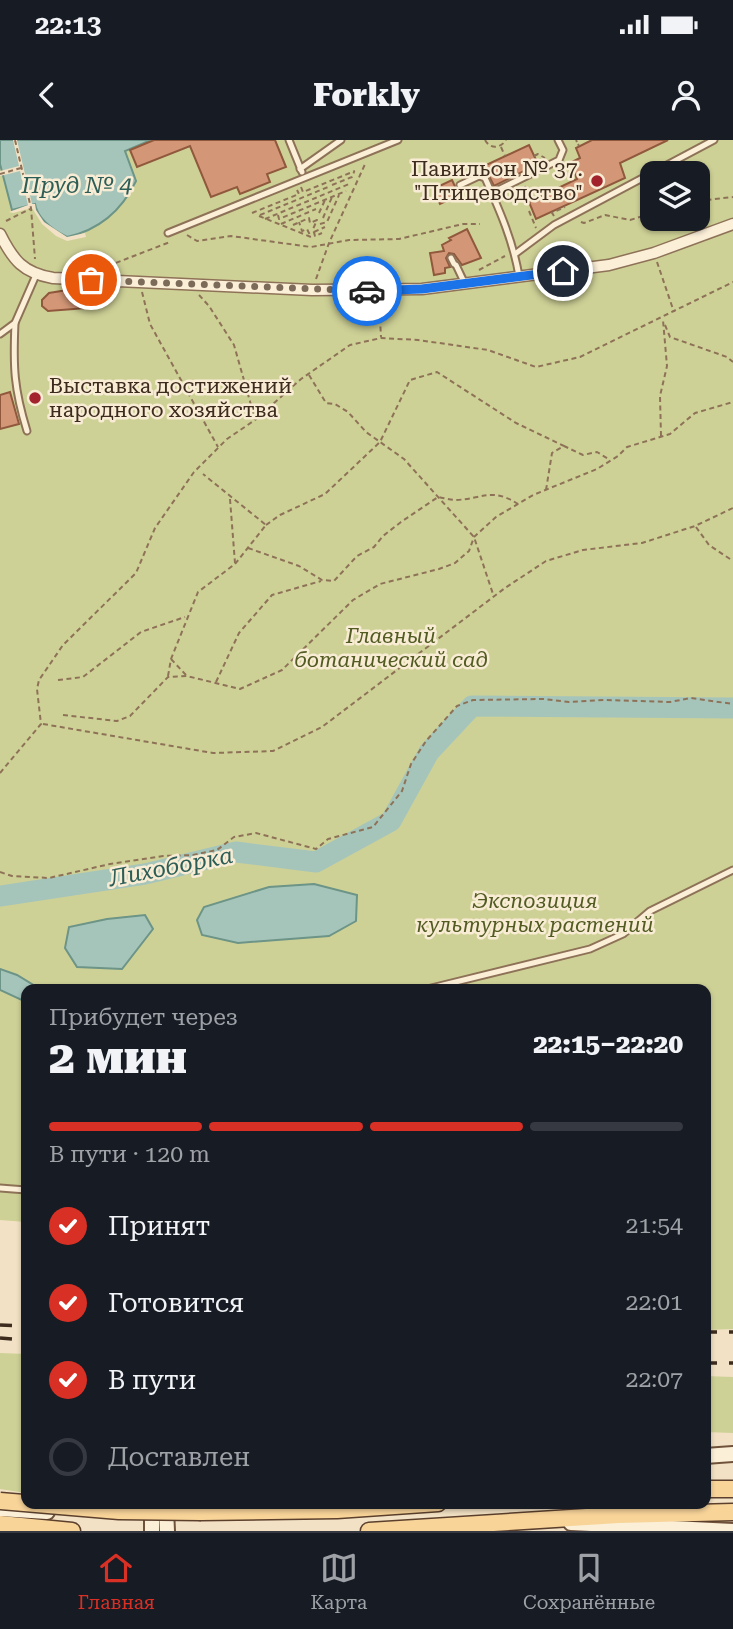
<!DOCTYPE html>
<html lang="ru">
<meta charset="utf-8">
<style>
:root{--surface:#171b24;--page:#242831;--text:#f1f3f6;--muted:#9ea1a6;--line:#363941;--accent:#d93025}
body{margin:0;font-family:"Roboto Serif",serif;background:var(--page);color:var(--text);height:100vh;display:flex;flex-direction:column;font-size:26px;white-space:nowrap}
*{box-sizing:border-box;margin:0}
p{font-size:23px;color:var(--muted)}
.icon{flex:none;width:38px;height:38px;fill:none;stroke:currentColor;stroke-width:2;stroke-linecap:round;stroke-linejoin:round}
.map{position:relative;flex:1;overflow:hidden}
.details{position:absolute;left:21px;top:844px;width:690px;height:525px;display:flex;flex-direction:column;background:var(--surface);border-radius:14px;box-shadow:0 2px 5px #0004}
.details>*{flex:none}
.buttons{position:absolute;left:640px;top:21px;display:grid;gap:14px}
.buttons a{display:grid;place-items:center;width:70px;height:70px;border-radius:14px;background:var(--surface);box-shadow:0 2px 5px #0004;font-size:35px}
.pin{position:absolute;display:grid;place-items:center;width:60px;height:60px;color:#fff;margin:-30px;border:4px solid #fff;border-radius:50%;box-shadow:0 2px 7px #0007}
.courier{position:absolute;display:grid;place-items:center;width:70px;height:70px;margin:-35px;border:5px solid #1a73e8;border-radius:50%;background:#fff;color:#222;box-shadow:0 2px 9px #0007}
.overview em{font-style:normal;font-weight:800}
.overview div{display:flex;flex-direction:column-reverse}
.overview{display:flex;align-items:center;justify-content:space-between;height:119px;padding:0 28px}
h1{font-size:46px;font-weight:800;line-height:52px}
.bar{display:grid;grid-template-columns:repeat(4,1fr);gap:10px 7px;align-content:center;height:84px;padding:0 28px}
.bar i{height:9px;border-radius:5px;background:var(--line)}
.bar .current{background:var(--accent)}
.bar p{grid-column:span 4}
ol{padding:0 28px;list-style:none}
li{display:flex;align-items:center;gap:21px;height:77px}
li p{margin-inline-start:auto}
li .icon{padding:7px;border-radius:50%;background:var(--accent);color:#fff;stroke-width:4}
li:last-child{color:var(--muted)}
li i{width:38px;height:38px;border:4px solid var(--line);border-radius:50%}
.status{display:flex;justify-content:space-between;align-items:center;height:49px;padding:0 35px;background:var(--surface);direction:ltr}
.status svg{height:19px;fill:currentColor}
header{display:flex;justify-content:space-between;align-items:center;height:91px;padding:0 28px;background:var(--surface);font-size:32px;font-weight:800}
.dock{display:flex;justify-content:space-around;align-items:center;height:98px;border-top:2px solid var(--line);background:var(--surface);font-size:19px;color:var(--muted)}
.dock a{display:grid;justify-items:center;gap:4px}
.dock .current{color:var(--accent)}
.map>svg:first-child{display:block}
.green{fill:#ced196;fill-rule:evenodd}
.water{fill:#a6c5ba;stroke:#6c9487;stroke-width:2}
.pier{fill:#f2e1c4}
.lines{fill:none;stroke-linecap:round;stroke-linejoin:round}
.river{stroke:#a6c5ba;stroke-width:21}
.building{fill:#d39777;stroke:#90583c;stroke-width:2}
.lane-casing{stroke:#8e7258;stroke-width:9}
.street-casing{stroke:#8e7258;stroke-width:13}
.secondary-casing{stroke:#70523b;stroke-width:18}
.primary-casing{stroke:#5c402d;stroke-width:19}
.path{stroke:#8e7258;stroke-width:2;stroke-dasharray:5 3.5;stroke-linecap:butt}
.lane{stroke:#fbefd8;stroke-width:5}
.street{stroke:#fbefd8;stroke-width:10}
.secondary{stroke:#fbefd8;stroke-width:14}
.primary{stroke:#f8d499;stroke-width:16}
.rail{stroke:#3d2b1e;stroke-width:3.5;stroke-dasharray:12 12;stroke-linecap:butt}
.primary-bridge-casing{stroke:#5c402d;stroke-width:19;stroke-linecap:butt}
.primary-bridge{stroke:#f8d499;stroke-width:16}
.done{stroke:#7c6b58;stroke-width:7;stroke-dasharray:0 12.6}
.route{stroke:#1a73e8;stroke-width:9}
.poi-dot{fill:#a3232c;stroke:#f8ecd4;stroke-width:2.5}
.labels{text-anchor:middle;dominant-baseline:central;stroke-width:5;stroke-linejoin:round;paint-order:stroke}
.poi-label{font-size:21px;fill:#3d2b1e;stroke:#f8ecd4;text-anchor:end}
.park-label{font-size:21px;font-style:italic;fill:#515b22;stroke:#f8ecd4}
.water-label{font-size:23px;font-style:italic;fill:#2c5e57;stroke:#f8ecd4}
</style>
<div class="status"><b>22:13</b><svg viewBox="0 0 49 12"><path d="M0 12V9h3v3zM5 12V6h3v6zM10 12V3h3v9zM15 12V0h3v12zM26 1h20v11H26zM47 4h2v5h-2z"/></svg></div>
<header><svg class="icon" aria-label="back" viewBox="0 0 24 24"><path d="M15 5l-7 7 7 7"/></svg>Forkly<svg class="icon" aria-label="person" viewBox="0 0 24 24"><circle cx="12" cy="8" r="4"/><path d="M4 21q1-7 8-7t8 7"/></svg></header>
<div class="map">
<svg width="733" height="1391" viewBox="0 0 733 1391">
<rect width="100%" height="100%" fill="#f2e1c4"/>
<g class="green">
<path d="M0 0H733V1189L705 1190V849H26V1082L0 1080ZM653 33H698V79H653Z"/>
<path d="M0 1213 26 1214V1353L0 1349Z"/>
<path d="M705 1236 733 1237V1293L705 1292Z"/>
</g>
<g class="water">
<path d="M0 0H151L125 11 136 41C121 72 99 90 67 97 53 90 38 80 35 64L12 70 0 24Z"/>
<path d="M314 744 357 755 356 781 329 796 238 803 202 795 197 780 204 767 269 747Z"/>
<path d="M145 775 153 789 122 829 77 827 65 808 69 787 107 779Z"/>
<path d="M0 829 17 835 40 849H26V862L0 850Z"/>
</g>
<path class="pier" d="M13 0H17L32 64H35L36 70 44 82 67 97 85 93 86 97 67 101 56 96 42 84 32 68 13 73 9 72 28 65 20 31 0 36V31L19 26Z"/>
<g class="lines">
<path class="river" d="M0 756 145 734 236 712 316 722 391 681 429 612 472 566 733 568"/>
</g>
<g class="building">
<path d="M154 0H275L286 27 267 34 270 42 240 54 237 47 211 57 190 6 137 27 130 10Z"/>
<path d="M592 0H668L620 23 625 38 536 79 529 62 577 39 570 23 580 18 576 8Z"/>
<path d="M529 5 538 24 494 46 484 26Z"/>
<path d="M452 40 459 55 440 64 433 49Z"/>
<path d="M467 89 481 118 462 125 454 114 449 113 446 118 450 127 445 128V133L434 135 430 113 444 111 442 105 451 100 449 98Z"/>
<path d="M86 147 101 148 106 150 108 153 106 162 95 167 74 169 48 171 42 166V160L49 153Z"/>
<path d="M10 252 19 284 0 289V255Z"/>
</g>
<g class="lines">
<defs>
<g id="lane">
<path d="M289 0 302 32"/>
<path d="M300 29 341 0"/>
<path d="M460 45 479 36 485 38C500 71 513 101 519 136"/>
<path d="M492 53 559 20 563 10 558 0"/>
<path d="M168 93 398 0"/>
<path d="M515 114 554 85 714 0"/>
<path d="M451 118 454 124"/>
<path d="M456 125 465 144"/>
<path d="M15 183C13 227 14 249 27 291"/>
<path d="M0 194 15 183 36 135"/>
<path d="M427 849 590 809 623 794 650 771 733 730"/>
<path d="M0 1048 26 1050"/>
</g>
<path id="street" d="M0 94C13 120 23 133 53 138L312 150 422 149 609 125 654 113 733 84"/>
<g id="secondary">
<path d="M705 1316 733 1314"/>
<path d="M183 1367 206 1363"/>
<path d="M0 1369 47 1372"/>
<path d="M166 1369 167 1391"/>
<path d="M152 1370V1391"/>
<path d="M571 1383 733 1391"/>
</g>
<g id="primary">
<path d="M705 1349H733"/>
<path d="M201 1372 337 1370 438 1363"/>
<path d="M0 1384 72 1391"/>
<path d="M369 1391 618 1375 733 1372"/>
</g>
</defs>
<use href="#lane" class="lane-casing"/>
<use href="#street" class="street-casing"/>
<use href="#secondary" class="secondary-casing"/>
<use href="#primary" class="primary-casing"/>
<g class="path">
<path d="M15 0 31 68 35 119"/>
<path d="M485 0C490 9 500 9 506 0"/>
<path d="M576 0 577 2"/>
<path d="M578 4 579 6"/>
<path d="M501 7 505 16"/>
<path d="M534 16 538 14 545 18"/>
<path d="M0 34 21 28"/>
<path d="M332 45 352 37 354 32"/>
<path d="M525 46 529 56"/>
<path d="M301 47 303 52 355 31"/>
<path d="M531 59V60"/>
<path d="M698 61 733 57"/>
<path d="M529 71 536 88"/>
<path d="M252 73 299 54 297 50"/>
<path d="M319 73 325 60"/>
<path d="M260 75 328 47"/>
<path d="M278 75 279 79 346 51"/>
<path d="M259 76 311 97 307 89 302 91 299 82"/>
<path d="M554 76 552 73 565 67"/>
<path d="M323 78 332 57"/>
<path d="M265 79 349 44"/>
<path d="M6 81 30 69"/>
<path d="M581 82 584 83 605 75 630 80 653 73"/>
<path d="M281 84 316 69"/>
<path d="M320 84 327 82 339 55"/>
<path d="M293 85 309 78 310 83 317 80 313 89 315 96 322 93"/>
<path d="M314 92 325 87"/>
<path d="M187 95 197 101 231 96 311 107 349 100 399 99 463 84H480"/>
<path d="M657 122 674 172"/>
<path d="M100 129 170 102"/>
<path d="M479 130 505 116"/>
<path d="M316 139 329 103 366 22"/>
<path d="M142 152 150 184 218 307"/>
<path d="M199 155 209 166 234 205 255 279"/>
<path d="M379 161 381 197"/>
<path d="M665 185 670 197 727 217 733 222"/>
<path d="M309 235 326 263 335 264 348 272 366 292 404 319 474 397 494 457"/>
<path d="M661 296 660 256 667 226 663 180"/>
<path d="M546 350 552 313 564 306 583 315 597 312 610 320"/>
<path d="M230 359 235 423"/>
<path d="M266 385 280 375 325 354 380 302 410 240 437 232 516 283 564 306"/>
<path d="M696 387 709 405 733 421"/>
<path d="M248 408 299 426 322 440 334 441 357 416 374 407 383 396 401 382 438 357C444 358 450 360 456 360 482 359 492 347 518 364"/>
<path d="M171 519 186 535"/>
<path d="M168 536 171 519 198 452 235 424 266 385 203 334"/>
<path d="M58 540 83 537 141 492 185 477"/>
<path d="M216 542 239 493 272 455 321 441"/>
<path d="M63 575 117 581 130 576 168 537 187 536 240 549 282 530 353 460 380 444 439 429 455 423 469 411 474 397 496 377 533 355 597 329 618 316 627 307 670 294 695 273 733 262"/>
<path d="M43 584 213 613 273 611 322 587 505 448 546 421 583 410 642 403 695 386 733 368"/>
<path d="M0 633 41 584 37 549 39 540 63 505 136 433 155 388 194 332 227 299 255 280 301 239 350 205 381 198 418 200 488 210 536 227 580 217 733 142"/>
<path d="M0 732 12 736 49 738 110 724 163 716 193 715 217 710 234 697 256 693 316 709 328 699 373 687 402 651 411 624 426 601 457 566 473 560 543 559 569 562 605 560 670 562 691 558 733 564"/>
</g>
<use href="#lane" class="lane"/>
<use href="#street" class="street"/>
<use href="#secondary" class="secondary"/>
<use href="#primary" class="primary"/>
<g class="rail">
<path d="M0 1185 26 1186"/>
<path d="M705 1192H733"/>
<path d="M0 1198 26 1200"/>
<path d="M705 1223H733"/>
</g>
<defs>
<path id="primary-bridge" d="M0 1361 119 1371 201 1372"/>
</defs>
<use href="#primary-bridge" class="primary-bridge-casing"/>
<use href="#primary-bridge" class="primary-bridge"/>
</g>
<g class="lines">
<path class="done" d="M91 140 367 151"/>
<path class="route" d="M367 151 422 149 563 131"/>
</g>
<g class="poi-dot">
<circle cx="597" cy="41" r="7"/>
<circle cx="35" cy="258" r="7"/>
</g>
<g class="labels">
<g class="poi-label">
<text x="583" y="29">Павильон № 37.<tspan x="583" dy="24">"Птицеводство"</tspan></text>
<text x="49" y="246" text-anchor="start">Выставка достижений<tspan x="49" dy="24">народного хозяйства</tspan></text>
</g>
<g class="park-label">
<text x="391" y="496">Главный<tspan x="391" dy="24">ботанический сад</tspan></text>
<text x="535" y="761">Экспозиция<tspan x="535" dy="24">культурных растений</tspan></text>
</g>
<g class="water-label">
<text x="77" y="45">Пруд № 4</text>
<text transform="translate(171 727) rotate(-11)">Лихоборка</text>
</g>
</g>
</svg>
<div class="buttons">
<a><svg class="icon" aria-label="layers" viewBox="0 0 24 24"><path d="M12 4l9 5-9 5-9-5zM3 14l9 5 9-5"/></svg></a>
</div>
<div class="pin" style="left:91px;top:140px;background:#ea580c"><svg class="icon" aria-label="bag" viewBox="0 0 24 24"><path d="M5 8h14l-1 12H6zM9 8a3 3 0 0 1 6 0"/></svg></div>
<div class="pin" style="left:563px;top:131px;background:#1f2937"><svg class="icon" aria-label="home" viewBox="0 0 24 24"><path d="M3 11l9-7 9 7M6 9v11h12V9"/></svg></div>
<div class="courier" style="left:367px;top:151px"><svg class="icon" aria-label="car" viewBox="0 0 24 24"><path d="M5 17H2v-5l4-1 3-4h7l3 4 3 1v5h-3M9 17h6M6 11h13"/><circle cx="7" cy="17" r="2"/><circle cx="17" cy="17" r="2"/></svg></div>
<section class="details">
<div class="overview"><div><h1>2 мин</h1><p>Прибудет через</p></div><em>22:15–22:20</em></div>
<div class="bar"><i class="current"></i><i class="current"></i><i class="current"></i><i></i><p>В пути · 120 m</p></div>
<ol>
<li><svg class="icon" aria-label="check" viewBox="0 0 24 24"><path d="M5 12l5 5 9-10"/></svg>Принят<p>21:54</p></li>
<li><svg class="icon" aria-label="check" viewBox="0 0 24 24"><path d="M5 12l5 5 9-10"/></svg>Готовится<p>22:01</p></li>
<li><svg class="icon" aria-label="check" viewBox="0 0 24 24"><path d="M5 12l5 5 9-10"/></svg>В пути<p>22:07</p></li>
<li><i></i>Доставлен</li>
</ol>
</section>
</div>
<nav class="dock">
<a class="current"><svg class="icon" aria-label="home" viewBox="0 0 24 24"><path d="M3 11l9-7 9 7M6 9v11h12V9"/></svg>Главная</a>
<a><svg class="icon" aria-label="map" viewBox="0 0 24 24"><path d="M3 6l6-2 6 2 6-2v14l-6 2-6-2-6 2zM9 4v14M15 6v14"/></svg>Карта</a>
<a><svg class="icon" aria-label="saved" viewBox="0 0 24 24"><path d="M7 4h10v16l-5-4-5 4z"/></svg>Сохранённые</a>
</nav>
